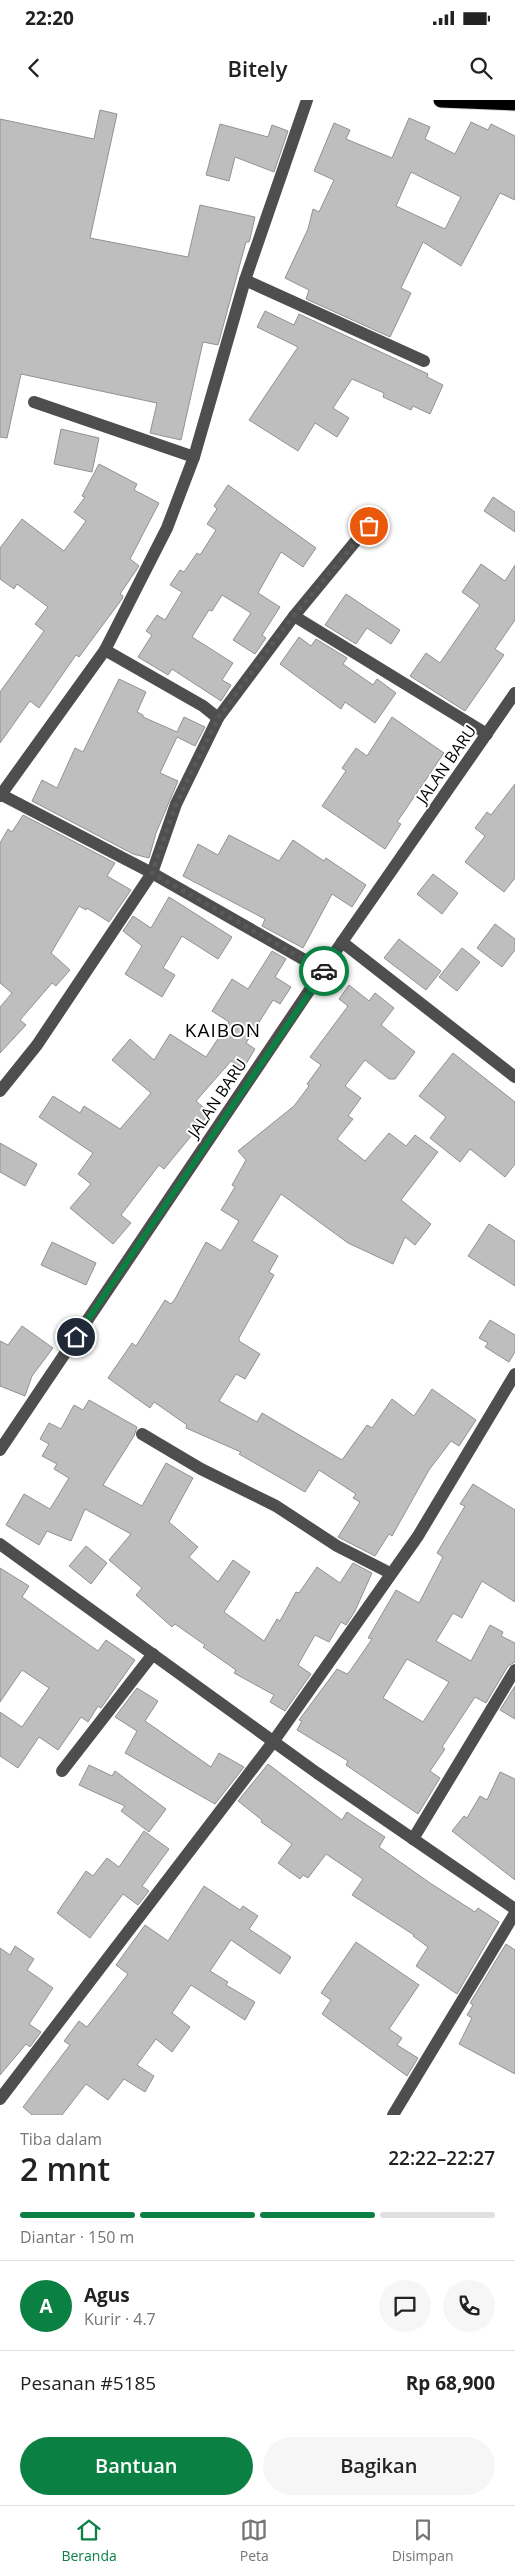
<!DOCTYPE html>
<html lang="id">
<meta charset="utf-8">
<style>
:root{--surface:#fff;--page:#f6f6f6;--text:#222;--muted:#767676;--line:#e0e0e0;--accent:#0b8043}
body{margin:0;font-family:"Open Sans",sans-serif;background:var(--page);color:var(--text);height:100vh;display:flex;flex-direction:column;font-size:19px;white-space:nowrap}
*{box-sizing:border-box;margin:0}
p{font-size:16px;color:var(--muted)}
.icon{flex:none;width:28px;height:28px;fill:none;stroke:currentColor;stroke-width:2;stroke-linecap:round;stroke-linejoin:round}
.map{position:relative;height:2015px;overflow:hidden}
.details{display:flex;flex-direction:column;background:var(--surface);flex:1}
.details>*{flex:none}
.pin{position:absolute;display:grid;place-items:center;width:42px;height:42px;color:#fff;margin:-21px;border:2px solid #fff;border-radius:50%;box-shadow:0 1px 5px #0007}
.courier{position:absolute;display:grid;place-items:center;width:50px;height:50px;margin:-25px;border:4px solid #0b8043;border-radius:50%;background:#fff;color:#222;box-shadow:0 1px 6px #0007}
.headline em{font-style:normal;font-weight:600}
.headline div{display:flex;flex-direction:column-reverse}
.headline{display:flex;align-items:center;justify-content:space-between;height:85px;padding:0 20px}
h1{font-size:32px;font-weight:600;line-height:38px}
.bar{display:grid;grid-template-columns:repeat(4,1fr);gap:8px 5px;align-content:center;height:60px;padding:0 20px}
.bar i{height:6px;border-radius:4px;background:var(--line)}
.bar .selected{background:var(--accent)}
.bar p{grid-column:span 4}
.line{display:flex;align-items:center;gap:12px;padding:0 20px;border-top:1px solid var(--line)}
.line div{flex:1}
.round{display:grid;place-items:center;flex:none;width:52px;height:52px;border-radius:26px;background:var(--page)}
.action{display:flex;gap:10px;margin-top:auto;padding:10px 20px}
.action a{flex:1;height:58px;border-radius:30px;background:var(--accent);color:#fff;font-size:20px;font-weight:600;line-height:58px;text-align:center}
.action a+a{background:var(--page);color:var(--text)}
.status{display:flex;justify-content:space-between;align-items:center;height:35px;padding:0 25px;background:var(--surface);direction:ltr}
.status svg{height:14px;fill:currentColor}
header{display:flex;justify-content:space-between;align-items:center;height:65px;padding:0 20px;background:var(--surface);font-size:22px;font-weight:600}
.menu{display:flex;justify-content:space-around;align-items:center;height:70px;border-top:1px solid var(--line);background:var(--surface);font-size:14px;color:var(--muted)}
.menu a{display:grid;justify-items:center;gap:2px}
.menu .selected{color:var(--accent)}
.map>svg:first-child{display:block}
.building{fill:#bebebe;stroke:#929292;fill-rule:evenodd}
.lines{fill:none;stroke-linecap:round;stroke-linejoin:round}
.highway-casing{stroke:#dbdbdb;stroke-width:17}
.minor{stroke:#4e4e4e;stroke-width:12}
.highway{stroke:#000;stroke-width:15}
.done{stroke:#595959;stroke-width:5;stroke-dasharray:0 9}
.route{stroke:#0b8043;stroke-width:6}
.labels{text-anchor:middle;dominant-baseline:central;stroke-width:4;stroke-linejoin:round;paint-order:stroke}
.street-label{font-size:16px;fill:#000;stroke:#fff}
.quarter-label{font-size:19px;letter-spacing:1px;fill:#000;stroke:#fff}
</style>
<div class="status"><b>22:20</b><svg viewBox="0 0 49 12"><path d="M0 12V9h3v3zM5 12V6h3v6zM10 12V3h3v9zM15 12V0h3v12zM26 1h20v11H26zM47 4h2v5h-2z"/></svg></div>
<header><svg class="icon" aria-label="back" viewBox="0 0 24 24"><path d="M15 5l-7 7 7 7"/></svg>Bitely<svg class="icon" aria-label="search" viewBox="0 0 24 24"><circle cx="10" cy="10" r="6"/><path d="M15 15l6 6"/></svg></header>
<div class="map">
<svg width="515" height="2015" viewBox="0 0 515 2015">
<rect width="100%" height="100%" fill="#fff"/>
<g class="building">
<path d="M100 10 117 14 90 138 188 157 200 105 255 117 250 139 249 142H246L218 245 203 242 181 340 150 333 157 303 21 274 7 338 0 337V19L94 39Z"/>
<path d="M409 18 430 27 425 39 455 54 471 22 488 30 491 24 515 36V100L500 93 461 166 423 142 401 188 411 193 390 237 306 199 309 190 285 178 308 129 313 109 319 112 334 80 314 71 334 23 350 30 346 39 392 58ZM411 72 461 97 445 129 396 106Z"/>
<path d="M220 24 268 37 272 25 288 31 274 72 235 57 229 81 206 75Z"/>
<path d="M265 211 294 225 299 214 428 274 427 277 443 285 430 314 413 306 411 310 383 297 384 293 352 279 333 308 349 318 337 337 315 323 298 351 249 320 298 247 257 227Z"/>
<path d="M61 329 99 338 92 372 54 364Z"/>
<path d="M99 364 137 384 134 390 159 403 130 459 139 466 120 494 123 496 122 499 79 557 76 555 39 608 30 601 0 643V592L44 531 35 524 48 507 17 484 14 489 0 479V448L22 419 64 451 86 421 74 412 85 397 82 396Z"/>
<path d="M228 385 316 448 303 467 281 452 258 493 280 507 262 535 266 538 255 554 233 540 251 513 222 495 212 511 209 510 192 537 233 563 222 580 231 585 221 601 172 569 168 575 138 557 152 535 146 531 157 515 165 520 182 492 170 485 180 470 184 472 197 453 200 455 216 430 207 424 217 409 214 406Z"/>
<path d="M493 397 515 412V432L484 411Z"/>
<path d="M481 464 505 481 515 465V520L495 549 504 555 465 611 410 576 426 553 440 563 480 505 462 492Z"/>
<path d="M346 494 400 530 391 544 367 528 356 544 325 525Z"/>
<path d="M299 537 311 546 316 539 347 558 343 564 373 585 377 579 396 593 375 623 345 602 341 609 280 564Z"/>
<path d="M119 579 146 592 137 612 143 615V617L177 632 184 617 205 627 195 646 177 637 160 673 178 681 156 733 149 758 133 754 32 701 42 680 57 688 75 648 83 652Z"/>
<path d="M392 617 444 653 397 722 401 724 385 749 322 706 346 671 342 668 356 648 367 656Z"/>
<path d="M515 684V778L504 792 465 762 485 736 475 728 487 712 491 715Z"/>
<path d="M23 715 115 763 107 776 131 790 109 822 87 808 86 810 79 806 51 853 70 870 56 886 52 883 20 920 26 925 0 953V907L12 893 0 883V743L8 729 12 732Z"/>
<path d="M229 735 279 761 293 740 324 761 326 758 366 785 352 807 332 794 303 848 262 826 265 819 183 776 198 744 218 755Z"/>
<path d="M433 774 458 793 442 814 417 794Z"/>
<path d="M169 797 232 837 218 859 182 836 163 868 175 875 162 897 125 874 142 846 123 831 133 816 151 828Z"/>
<path d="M495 824 515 839V850L502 867 477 848Z"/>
<path d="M399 839 441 871 426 890 384 858Z"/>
<path d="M462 848 480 862 457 891 439 877Z"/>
<path d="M272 851 286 859 275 877 291 887 280 904 273 900 246 943 255 949 243 969 231 961 196 1001 210 1013 164 1069 159 1065 121 1115 131 1123 113 1144 70 1108 91 1084 78 1074 93 1053 39 1017 53 996 80 1013 84 1006 120 1029 151 993 112 960 130 939 154 960 170 934 206 957 229 922 212 911 232 879 248 889Z"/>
<path d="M349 885 369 901 375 893 394 908 381 925 415 952 395 979H389L365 960 345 986 361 998 348 1016 353 1019 337 1039 365 1061 389 1033 406 1046 415 1035 438 1052 401 1100 431 1124 415 1145 405 1137 393 1164 348 1143 281 1094 252 1141 278 1156 269 1172 274 1175 239 1238V1241L260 1254 245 1279 236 1274 219 1301 257 1322 262 1313 342 1360 367 1325 372 1328 392 1299 414 1316 432 1289 476 1320 459 1346 451 1341 429 1370 392 1436 389 1434 375 1456 338 1437 360 1402 353 1398 356 1394 319 1370 305 1392 239 1354 241 1352 186 1328 187 1325 154 1302 150 1308 108 1278 132 1243 136 1246 165 1200 171 1204 175 1199 206 1142 221 1151 239 1121 221 1110 235 1087 232 1085 246 1060 238 1051 294 1006 309 986 307 984 321 965 310 957 348 906 339 899Z"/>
<path d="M453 953 515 1002V1064L505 1077 470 1049 460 1062 430 1038 446 1017 419 996Z"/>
<path d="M0 1043 37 1064 25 1086 0 1072Z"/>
<path d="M489 1124 515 1141V1186L468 1156Z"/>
<path d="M52 1142 96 1163 86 1185 41 1165Z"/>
<path d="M490 1220 515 1235V1252L509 1262 485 1247 488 1243 479 1238Z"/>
<path d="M22 1226 53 1248 32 1276 25 1296 0 1286V1241L8 1245Z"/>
<path d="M89 1300 137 1327 134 1336 103 1385 142 1406 166 1363 193 1378 169 1422 198 1447 189 1457 218 1482 233 1460 250 1472 224 1512 264 1541 277 1519 280 1521 296 1492 299 1493 317 1467 340 1483 353 1463 372 1473 355 1511 346 1525 341 1522 329 1542 315 1535 298 1565 311 1574 285 1611 270 1602 274 1595 234 1573 236 1570 203 1547 205 1545 175 1524 172 1527 136 1495 142 1488 109 1460 131 1434 85 1409 71 1441 47 1431 39 1445 6 1425 24 1394 50 1409 69 1378 54 1369 57 1364 42 1356 49 1344 40 1339 49 1323 61 1329 74 1305 83 1310Z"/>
<path d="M473 1384 515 1410V1502L482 1481 462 1518 453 1513 436 1541 471 1561 490 1525 503 1532 501 1536 515 1543V1562L508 1566 486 1603 475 1597 442 1647 445 1649 430 1671 440 1678 418 1714 346 1665 348 1661 297 1630 302 1621 299 1620 337 1569 347 1574 350 1571 372 1539 368 1538 396 1490 419 1503 443 1457 437 1453 465 1406 460 1404ZM407 1559 449 1582 423 1622 383 1598Z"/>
<path d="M86 1446 107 1463 91 1484 69 1466Z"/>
<path d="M0 1468 29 1486 22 1497 98 1551 106 1540 135 1560 101 1608 98 1606 88 1622 81 1617 58 1650 39 1637 18 1668 0 1656V1612L22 1627 49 1588 22 1570 0 1602Z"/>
<path d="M515 1586V1619L500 1610Z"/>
<path d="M137 1588 158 1601 145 1621 211 1667 219 1653 244 1667 215 1704 125 1653 137 1631 115 1617Z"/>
<path d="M268 1664 342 1720 347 1712 385 1737 379 1747 430 1783 475 1812 478 1808 499 1822 457 1894 416 1866 428 1847 413 1836 414 1835 352 1795 363 1779 326 1754 308 1778 303 1775 300 1779 278 1763 292 1744 261 1722 262 1720 238 1701Z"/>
<path d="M89 1665 112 1676 115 1671 166 1709 149 1732 121 1711 125 1706 79 1685Z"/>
<path d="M500 1672 515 1679V1780L452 1731 464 1716 467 1718 480 1696 487 1700Z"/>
<path d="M144 1731 169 1749 142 1786 149 1791 138 1805 123 1794 90 1838 57 1813 86 1771 93 1776 107 1758 119 1767Z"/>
<path d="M204 1786 240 1810 243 1806 258 1816 249 1829 291 1857 280 1874 231 1840 210 1871 228 1882 226 1885 255 1902 245 1920 191 1885 172 1913 190 1927 172 1952 156 1939 137 1965 154 1976 145 1992 124 1979 108 2000 86 1984 62 2015H32L23 2007 70 1945 64 1941 79 1921 87 1927 128 1874 116 1865 145 1825 168 1841Z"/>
<path d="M356 1842 419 1885 389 1929 402 1938 397 1945 418 1958 407 1976 322 1914 331 1900 321 1893Z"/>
<path d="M506 1844 515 1850V1974L459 1944 472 1918 467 1915 473 1905 470 1903Z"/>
<path d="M15 1846 34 1859 27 1870 53 1888 29 1924 41 1932 30 1947 26 1944 0 1975V1848L10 1855Z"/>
</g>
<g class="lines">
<defs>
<path id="highway" d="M441 0 515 3"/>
</defs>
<use href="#highway" class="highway-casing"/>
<g class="minor">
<path d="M245 180 424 261"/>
<path d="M34 302 194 357"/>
<path d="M294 516 378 414"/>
<path d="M105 550 203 606 218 618"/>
<path d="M2 695 152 773 324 871"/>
<path d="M0 696 105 550 167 428 194 357 245 180 307 0"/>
<path d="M342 842 515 977"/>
<path d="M0 991 37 945 152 773 176 704 218 618 294 516 487 634"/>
<path d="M142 1334 201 1369 276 1406 337 1446 390 1473"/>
<path d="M0 1350 342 842 515 593"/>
<path d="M0 1444 317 1673 515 1809"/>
<path d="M62 1671 153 1554"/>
<path d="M413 1739 515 1570"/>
<path d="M0 1999 273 1642 418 1436 515 1274"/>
<path d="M393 2015 515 1813"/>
</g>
<use href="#highway" class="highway"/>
</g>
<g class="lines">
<path class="done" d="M324 871 152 773 176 704 218 618 286 525 369 426"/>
<path class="route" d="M76 1237 324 871"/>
</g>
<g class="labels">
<g class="street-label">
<text transform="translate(446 664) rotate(-55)">JALAN BARU</text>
<text transform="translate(217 998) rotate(-56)">JALAN BARU</text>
</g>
<g class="quarter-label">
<text x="223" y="930">KAIBON</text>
</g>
</g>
</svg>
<div class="pin" style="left:369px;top:426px;background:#ea580c"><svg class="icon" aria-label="bag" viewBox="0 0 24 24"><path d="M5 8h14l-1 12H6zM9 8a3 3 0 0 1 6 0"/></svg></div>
<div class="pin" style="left:76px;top:1237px;background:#1f2937"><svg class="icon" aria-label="home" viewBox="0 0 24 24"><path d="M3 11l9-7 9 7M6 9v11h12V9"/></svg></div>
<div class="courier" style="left:324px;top:871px"><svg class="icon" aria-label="car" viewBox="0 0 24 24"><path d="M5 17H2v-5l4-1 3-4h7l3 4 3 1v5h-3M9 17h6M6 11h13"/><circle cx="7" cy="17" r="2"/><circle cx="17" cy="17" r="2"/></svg></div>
</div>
<section class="details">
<div class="headline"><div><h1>2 mnt</h1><p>Tiba dalam</p></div><em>22:22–22:27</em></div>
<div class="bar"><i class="selected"></i><i class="selected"></i><i class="selected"></i><i></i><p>Diantar · 150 m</p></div>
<div class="line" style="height:90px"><b class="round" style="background:var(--accent);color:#fff">A</b><div><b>Agus</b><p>Kurir · 4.7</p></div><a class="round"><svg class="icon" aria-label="chat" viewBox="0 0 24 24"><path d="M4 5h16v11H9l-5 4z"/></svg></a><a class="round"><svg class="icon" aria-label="phone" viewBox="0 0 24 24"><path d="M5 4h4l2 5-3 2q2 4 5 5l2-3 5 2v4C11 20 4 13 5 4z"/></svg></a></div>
<div class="line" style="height:65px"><div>Pesanan #5185</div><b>Rp 68,900</b></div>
<div class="action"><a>Bantuan</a><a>Bagikan</a></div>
</section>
<nav class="menu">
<a class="selected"><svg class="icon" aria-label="home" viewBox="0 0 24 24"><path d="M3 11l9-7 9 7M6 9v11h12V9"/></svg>Beranda</a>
<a><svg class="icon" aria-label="map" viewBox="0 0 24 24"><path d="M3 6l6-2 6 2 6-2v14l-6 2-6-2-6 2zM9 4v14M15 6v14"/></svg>Peta</a>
<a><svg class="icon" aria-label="saved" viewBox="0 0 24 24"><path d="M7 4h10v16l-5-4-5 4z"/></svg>Disimpan</a>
</nav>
